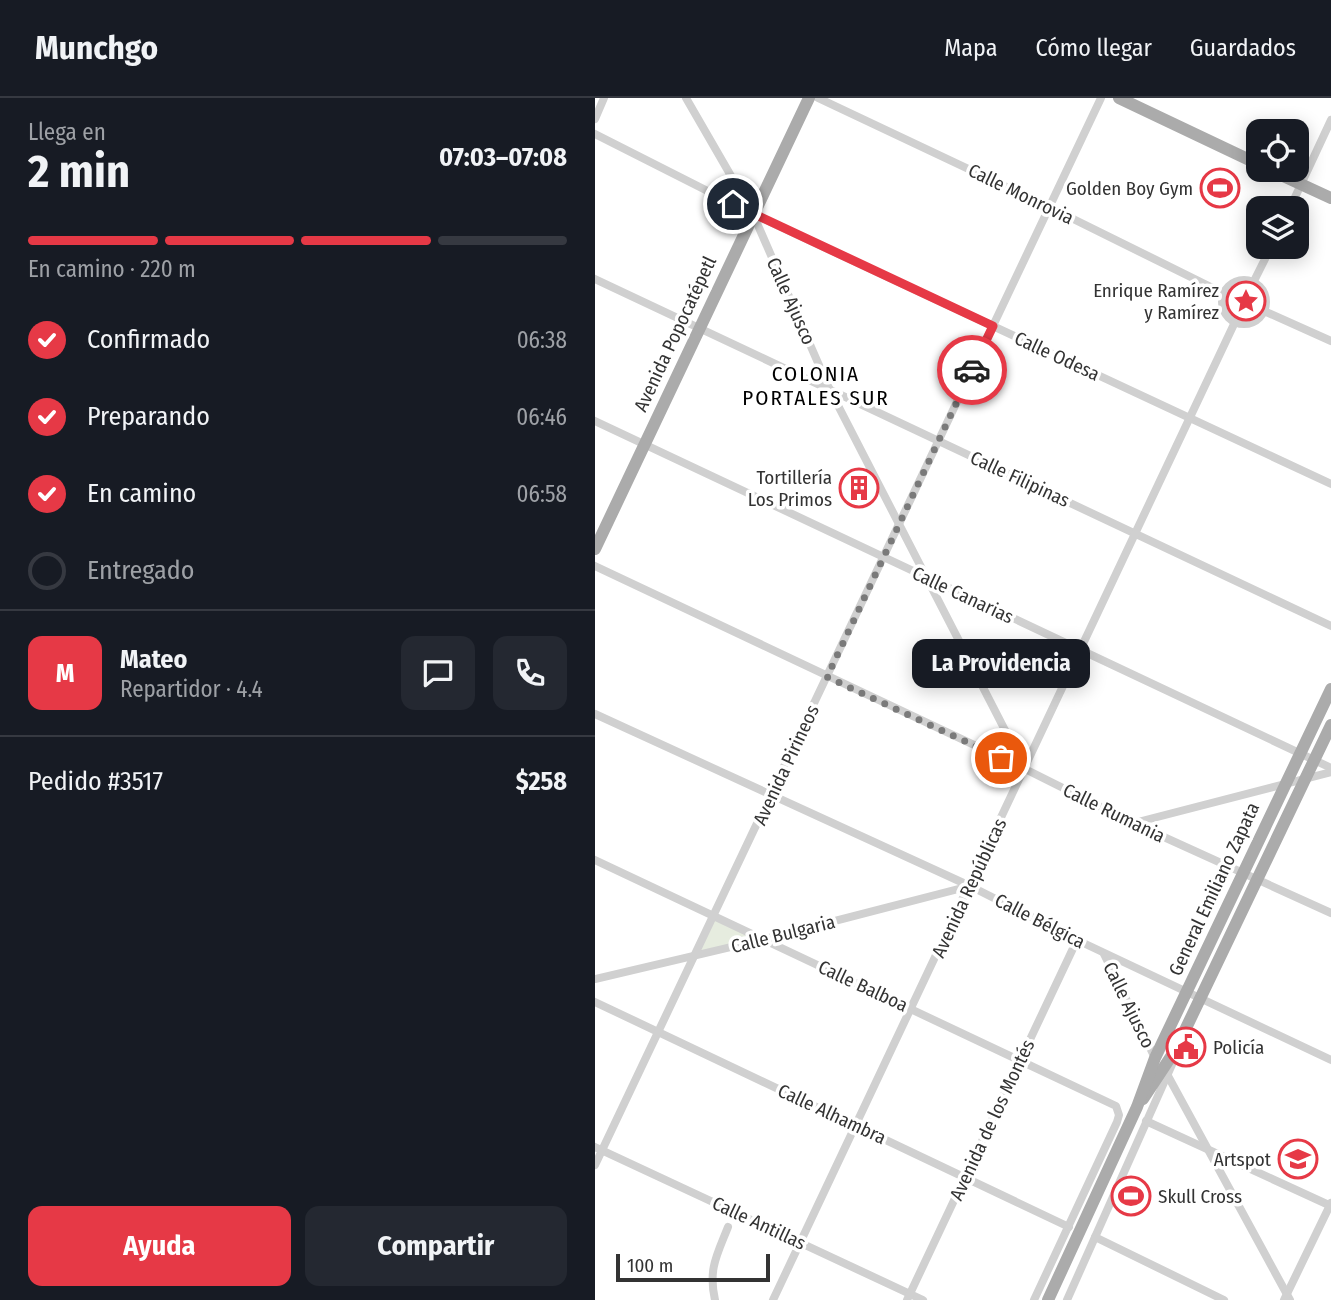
<!DOCTYPE html>
<html lang="es">
<meta charset="utf-8">
<style>
:root{--surface:#171b24;--page:#242831;--text:#f1f3f6;--muted:#9ea1a6;--line:#363941;--accent:#e63946}
body{margin:0;font-family:"Fira Sans Condensed",sans-serif;background:var(--page);color:var(--text);height:100vh;display:flex;flex-direction:column;font-size:26px;white-space:nowrap}
*{box-sizing:border-box;margin:0}
p{font-size:23px;color:var(--muted)}
.icon{flex:none;width:38px;height:38px;fill:none;stroke:currentColor;stroke-width:2;stroke-linecap:round;stroke-linejoin:round}
.map{position:relative;flex:1;overflow:hidden}
.drawer{display:flex;flex-direction:column;background:var(--surface);width:595px}
.drawer>*{flex:none}
.controls{position:absolute;left:651px;top:21px;display:grid;gap:14px}
.controls a{display:grid;place-items:center;width:63px;height:63px;border-radius:14px;background:var(--surface);box-shadow:0 4px 18px #0003;font-size:35px}
.scale{position:absolute;left:21px;bottom:18px;width:154px;box-sizing:border-box;padding-left:7px;border:4px solid #333;border-top:0;font-size:19px;line-height:24px;white-space:nowrap;color:#333;-webkit-text-stroke:5px #fff;paint-order:stroke}
.pin{position:absolute;display:grid;place-items:center;width:60px;height:60px;color:#fff;margin:-30px;border:4px solid #fff;border-radius:50%;box-shadow:0 2px 7px #0007}
.courier{position:absolute;display:grid;place-items:center;width:70px;height:70px;margin:-35px;border:5px solid #e63946;border-radius:50%;background:#fff;color:#222;box-shadow:0 2px 9px #0007}
.bubble{position:absolute;height:49px;border-radius:14px;background:var(--surface);box-shadow:0 4px 18px #0003;font-size:23px;font-weight:700;line-height:49px;text-align:center}
.headline em{font-style:normal;font-weight:700}
.headline div{display:flex;flex-direction:column-reverse}
.headline{display:flex;align-items:center;justify-content:space-between;height:119px;padding:0 28px}
h1{font-size:46px;font-weight:700;line-height:52px}
.bar{display:grid;grid-template-columns:repeat(4,1fr);gap:10px 7px;align-content:center;height:84px;padding:0 28px}
.bar i{height:9px;border-radius:5px;background:var(--line)}
.bar .current{background:var(--accent)}
.bar p{grid-column:span 4}
.line{display:flex;align-items:center;gap:18px;padding:0 28px;border-top:2px solid var(--line)}
.line div{flex:1}
.round{display:grid;place-items:center;flex:none;width:74px;height:74px;border-radius:14px;background:var(--page)}
ol{padding:0 28px;list-style:none}
li{display:flex;align-items:center;gap:21px;height:77px}
li p{margin-inline-start:auto}
li .icon{padding:7px;border-radius:50%;background:var(--accent);color:#fff;stroke-width:4}
li:last-child{color:var(--muted)}
li i{width:38px;height:38px;border:4px solid var(--line);border-radius:50%}
.button{display:flex;gap:14px;margin-top:auto;padding:14px 28px}
.button a{flex:1;height:80px;border-radius:14px;background:var(--accent);color:#fff;font-size:28px;font-weight:700;line-height:80px;text-align:center}
.button a+a{background:var(--page);color:var(--text)}
header{display:flex;align-items:center;gap:42px;box-sizing:border-box;height:98px;padding:0 35px;background:var(--surface);border-bottom:2px solid var(--line)}
header strong{font-size:33px}
nav{display:flex;gap:38px;margin-inline-start:auto;font-size:24px}
main{display:flex;flex:1;min-height:0}
.map>svg:first-child{display:block}
.green{fill:#e6ecdf}
.lines{fill:none;stroke-linecap:round;stroke-linejoin:round}
.street{stroke:#d0d0d0;stroke-width:8}
.primary{stroke:#ababab;stroke-width:12}
.done{stroke:#7a7a7a;stroke-width:7;stroke-dasharray:0 12.6}
.route{stroke:#e63946;stroke-width:9}
.labels{text-anchor:middle;dominant-baseline:central;stroke-width:7;stroke-linejoin:round;paint-order:stroke}
.poi-label{font-size:19px;fill:#333;stroke:#fff;text-anchor:end}
.street-label{font-size:19px;fill:#333;stroke:#fff}
.neighbourhood-label{font-size:21px;letter-spacing:2px;fill:#000;stroke:#fff}
</style>
<header>
<strong>Munchgo</strong>
<nav><a>Mapa</a><a>Cómo llegar</a><a>Guardados</a></nav>
</header>
<main>
<section class="drawer">
<div class="headline"><div><h1>2 min</h1><p>Llega en</p></div><em>07:03–07:08</em></div>
<div class="bar"><i class="current"></i><i class="current"></i><i class="current"></i><i></i><p>En camino · 220 m</p></div>
<ol>
<li><svg class="icon" aria-label="check" viewBox="0 0 24 24"><path d="M5 12l5 5 9-10"/></svg>Confirmado<p>06:38</p></li>
<li><svg class="icon" aria-label="check" viewBox="0 0 24 24"><path d="M5 12l5 5 9-10"/></svg>Preparando<p>06:46</p></li>
<li><svg class="icon" aria-label="check" viewBox="0 0 24 24"><path d="M5 12l5 5 9-10"/></svg>En camino<p>06:58</p></li>
<li><i></i>Entregado</li>
</ol>
<div class="line" style="height:126px"><b class="round" style="background:var(--accent);color:#fff">M</b><div><b>Mateo</b><p>Repartidor · 4.4</p></div><a class="round"><svg class="icon" aria-label="chat" viewBox="0 0 24 24"><path d="M4 5h16v11H9l-5 4z"/></svg></a><a class="round"><svg class="icon" aria-label="phone" viewBox="0 0 24 24"><path d="M5 4h4l2 5-3 2q2 4 5 5l2-3 5 2v4C11 20 4 13 5 4z"/></svg></a></div>
<div class="line" style="height:91px"><div>Pedido #3517</div><b>$258</b></div>
<div class="button"><a>Ayuda</a><a>Compartir</a></div>
</section>
<div class="map">
<svg width="736" height="1202" viewBox="0 0 736 1202">
<rect width="100%" height="100%" fill="#fff"/>
<path class="green" d="M120 818 170 841 100 858Z"/>
<g class="lines">
<g class="street">
<path d="M91 0 158 116 234 290 430 671"/>
<path d="M223 0 454 109 628 195"/>
<path d="M0 21 9 0"/>
<path d="M0 36 158 116 736 386"/>
<path d="M695 110 736 22"/>
<path d="M0 181 736 528"/>
<circle cx="649" cy="204" r="22"/>
<path d="M659 183 676 149"/>
<path d="M669 213 736 243"/>
<path d="M0 323 736 670"/>
<path d="M0 468 430 671 538 725 736 815"/>
<path d="M0 616 375 788 482 842 736 962"/>
<path d="M539 725 736 674"/>
<path d="M0 762 521 1008 524 1017 522 1024 439 1202"/>
<path d="M509 856 560 960"/>
<path d="M0 881 170 841 375 788"/>
<path d="M0 904 474 1129"/>
<path d="M573 978 695 1202"/>
<path d="M551 1023 736 1108"/>
<path d="M0 1049 328 1202"/>
<path d="M0 1067 506 0"/>
<path d="M500 1139 629 1202"/>
<path d="M120 1202C113 1171 122 1157 133 1129"/>
<path d="M178 1202 640 224"/>
<path d="M312 1202 482 842"/>
<path d="M472 1202 579 962"/>
<path d="M689 1202 736 1105"/>
</g>
<g class="primary">
<path d="M524 0 663 66"/>
<path d="M675 72 736 100"/>
<path d="M0 451 214 0"/>
<path d="M548 1001 581 951 736 627"/>
<path d="M453 1202 542 1009 560 960 736 591"/>
</g>
</g>
<g class="lines">
<path class="done" d="M377 272 232 579 406 660"/>
<path class="route" d="M138 106 398 228 377 272"/>
</g>
<defs>
<symbol id="stadium-ring" viewBox="-11 -11 22 22"><circle r="9.5" fill="#fff" stroke="#e63946" stroke-width="1.5"/><path d="M0-5a6.5 5 0 1 0 0 10a6.5 5 0 1 0 0-10ZM-3.5-1.8h7v3.6h-7Z" fill="#e63946"/></symbol>
<symbol id="sight-ring" viewBox="-11 -11 22 22"><circle r="9.5" fill="#fff" stroke="#e63946" stroke-width="1.5"/><path d="M0-6L1.8-2.2L6-1.7L2.9 1.2L3.7 5.4L0 3.3L-3.7 5.4L-2.9 1.2L-6-1.7L-1.8-2.2Z" fill="#e63946"/></symbol>
<symbol id="building-ring" viewBox="-11 -11 22 22"><circle r="9.5" fill="#fff" stroke="#e63946" stroke-width="1.5"/><path d="M-4-6H4V6H1V3H-1V6H-4ZM-2.5-4.3h1.7v1.8h-1.7ZM.8-4.3h1.7v1.8H.8ZM-2.5-1h1.7V.8h-1.7ZM.8-1h1.7V.8H.8Z" fill="#e63946"/></symbol>
<symbol id="civic-ring" viewBox="-11 -11 22 22"><circle r="9.5" fill="#fff" stroke="#e63946" stroke-width="1.5"/><path d="M-.6-6.5H3V-4.5H.6V-3L4-1V1h2V6H-6V1h2V-1L-.6-3ZM-1.2 2.5V6h2.4V2.5Z" fill="#e63946"/></symbol>
<symbol id="school-ring" viewBox="-11 -11 22 22"><circle r="9.5" fill="#fff" stroke="#e63946" stroke-width="1.5"/><path d="M0-5L7-2L0 1L-7-2ZM-4 1L0 2.5L4 1V4Q0 6-4 4Z" fill="#e63946"/></symbol>
</defs>
<g fill-rule="evenodd">
<use href="#stadium-ring" x="603" y="68" width="44" height="44"/>
<use href="#sight-ring" x="629" y="181" width="44" height="44"/>
<use href="#building-ring" x="242" y="368" width="44" height="44"/>
<use href="#civic-ring" x="569" y="927" width="44" height="44"/>
<use href="#school-ring" x="681" y="1039" width="44" height="44"/>
<use href="#stadium-ring" x="514" y="1076" width="44" height="44"/>
</g>
<g class="labels">
<g class="poi-label">
<text x="598" y="90">Golden Boy Gym</text>
<text x="624" y="192">Enrique Ramírez<tspan x="624" dy="22">y Ramírez</tspan></text>
<text x="237" y="379">Tortillería<tspan x="237" dy="22">Los Primos</tspan></text>
<text x="618" y="949" text-anchor="start">Policía</text>
<text x="676" y="1061">Artspot</text>
<text x="563" y="1098" text-anchor="start">Skull Cross</text>
</g>
<g class="street-label">
<text transform="translate(426 96) rotate(26)">Calle Monrovia</text>
<text transform="translate(196 203) rotate(66)">Calle Ajusco</text>
<text transform="translate(80 236) rotate(-65)">Avenida Popocatépetl</text>
<text transform="translate(462 258) rotate(25)">Calle Odesa</text>
<text transform="translate(425 381) rotate(25)">Calle Filipinas</text>
<text transform="translate(368 497) rotate(25)">Calle Canarias</text>
<text transform="translate(191 667) rotate(-65)">Avenida Pirineos</text>
<text transform="translate(519 715) rotate(26)">Calle Rumania</text>
<text transform="translate(374 790) rotate(-65)">Avenida Repúblicas</text>
<text transform="translate(619 791) rotate(-65)">General Emiliano Zapata</text>
<text transform="translate(445 823) rotate(27)">Calle Bélgica</text>
<text transform="translate(188 836) rotate(-14)">Calle Bulgaria</text>
<text transform="translate(268 888) rotate(25)">Calle Balboa</text>
<text transform="translate(534 907) rotate(64)">Calle Ajusco</text>
<text transform="translate(237 1016) rotate(25)">Calle Alhambra</text>
<text transform="translate(397 1022) rotate(-65)">Avenida de los Montés</text>
<text transform="translate(164 1125) rotate(25)">Calle Antillas</text>
</g>
<g class="neighbourhood-label">
<text x="221" y="276">COLONIA<tspan x="221" dy="24">PORTALES SUR</tspan></text>
</g>
</g>
</svg>
<div class="controls">
<a><svg class="icon" aria-label="locate" viewBox="0 0 24 24"><circle cx="12" cy="12" r="6"/><path d="M12 2v4M12 18v4M2 12h4M18 12h4"/></svg></a>
<a><svg class="icon" aria-label="layers" viewBox="0 0 24 24"><path d="M12 4l9 5-9 5-9-5zM3 14l9 5 9-5"/></svg></a>
</div>
<div class="scale">100 m</div>
<div class="pin" style="left:406px;top:660px;background:#ea580c"><svg class="icon" aria-label="bag" viewBox="0 0 24 24"><path d="M5 8h14l-1 12H6zM9 8a3 3 0 0 1 6 0"/></svg></div>
<div class="pin" style="left:138px;top:106px;background:#1f2937"><svg class="icon" aria-label="home" viewBox="0 0 24 24"><path d="M3 11l9-7 9 7M6 9v11h12V9"/></svg></div>
<div class="courier" style="left:377px;top:272px"><svg class="icon" aria-label="car" viewBox="0 0 24 24"><path d="M5 17H2v-5l4-1 3-4h7l3 4 3 1v5h-3M9 17h6M6 11h13"/><circle cx="7" cy="17" r="2"/><circle cx="17" cy="17" r="2"/></svg></div>
<div class="bubble" style="left:317px;top:541px;width:178px">La Providencia</div>
</div>
</main>
